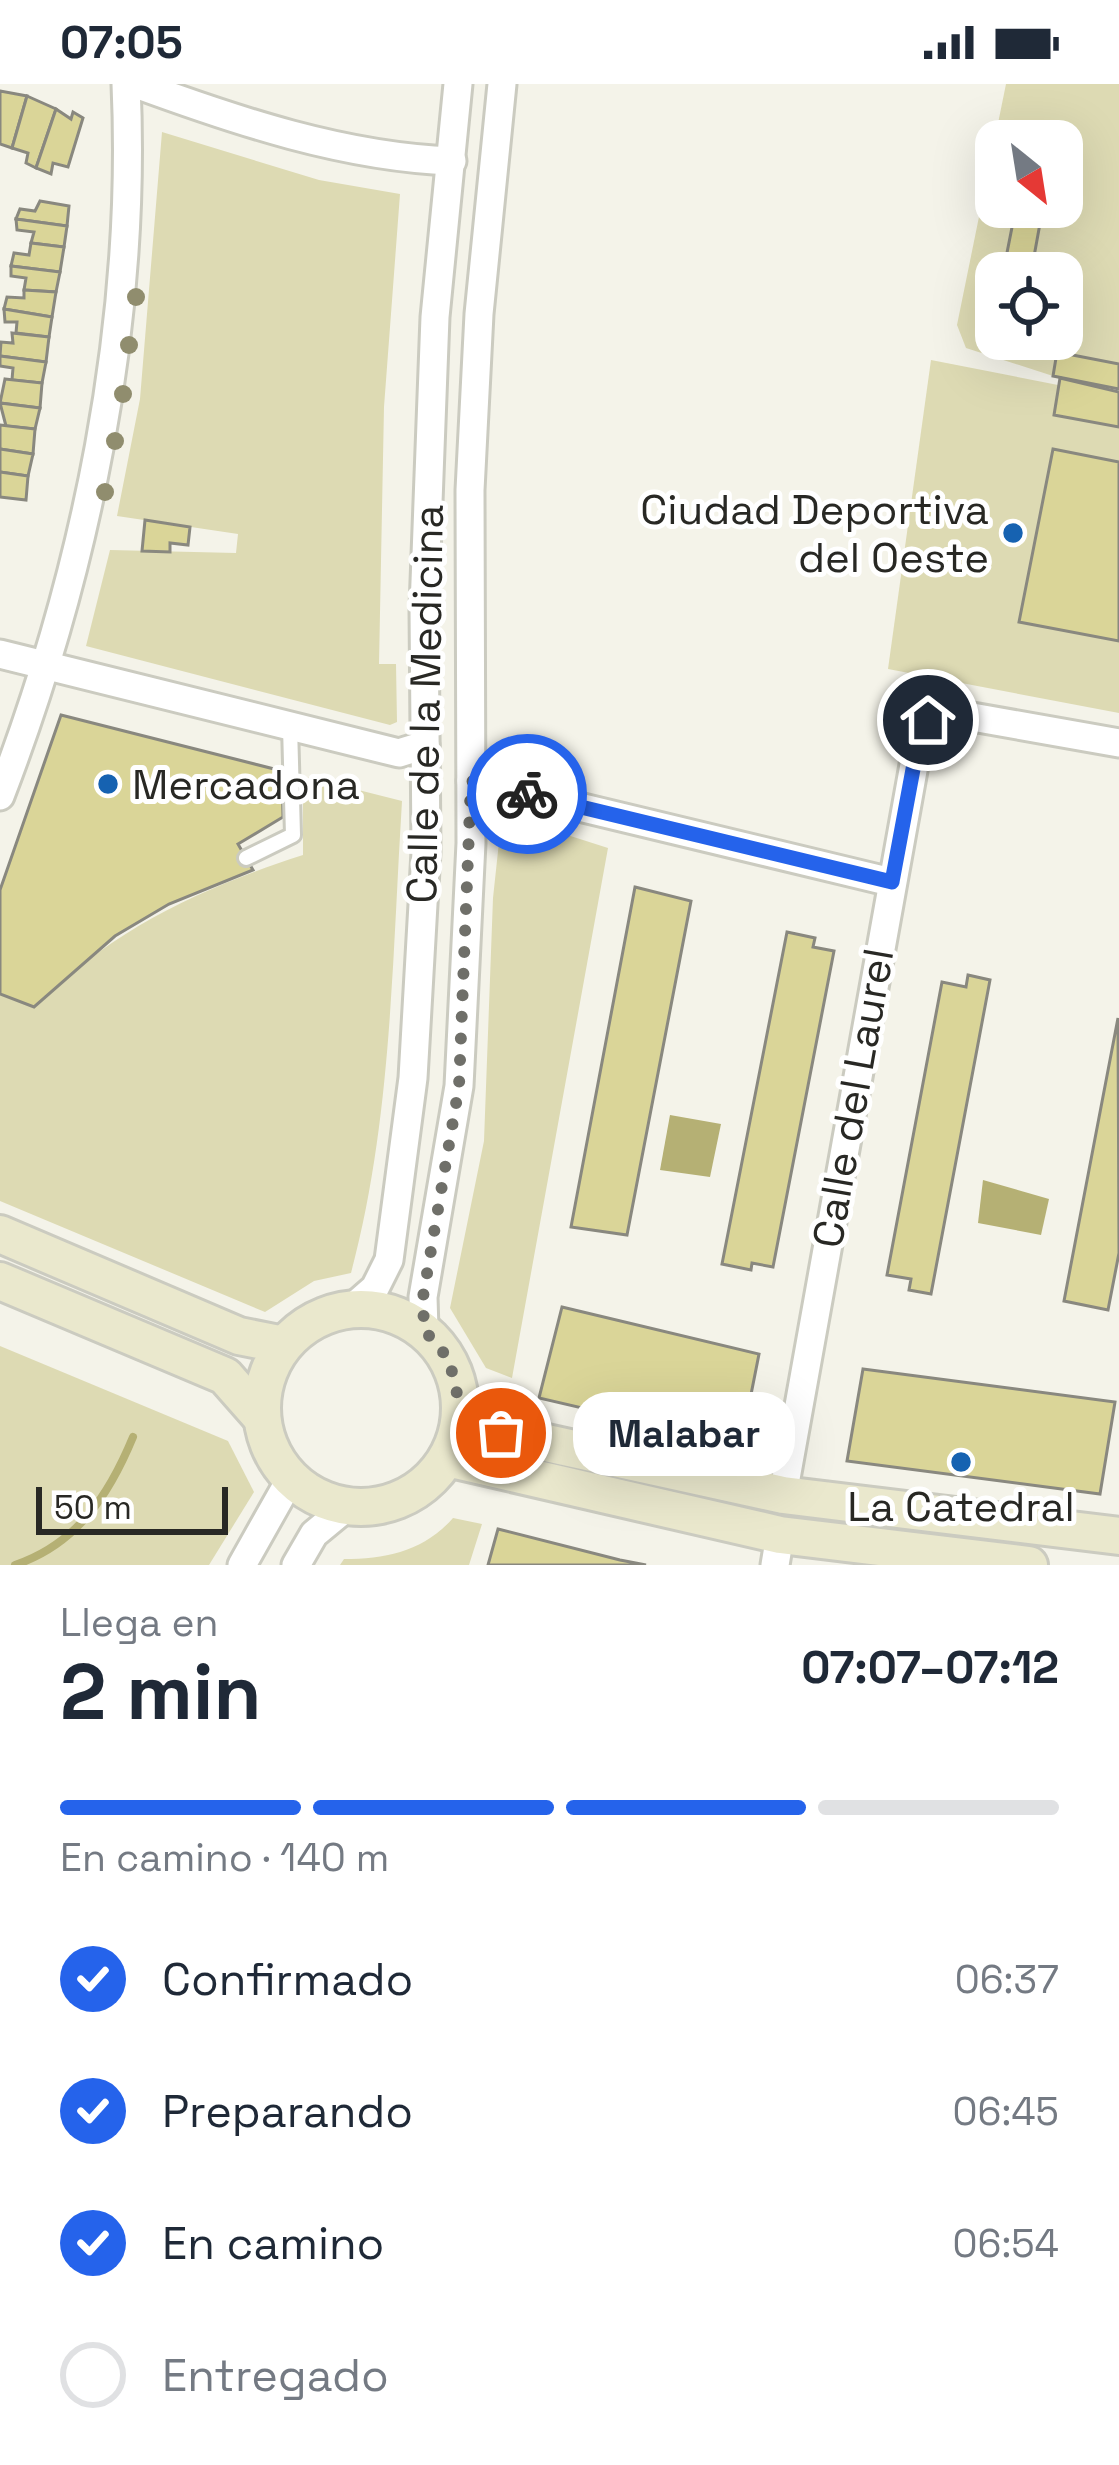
<!DOCTYPE html>
<html lang="es">
<meta charset="utf-8">
<style>
:root{--surface:#fff;--page:#f6f6f7;--text:#1f2937;--muted:#747a83;--line:#e0e1e3;--accent:#2563eb}
body{margin:0;font-family:"Space Grotesk",sans-serif;background:var(--page);color:var(--text);height:100vh;display:flex;flex-direction:column;font-size:45px;white-space:nowrap}
*{box-sizing:border-box;margin:0}
p{font-size:39px;color:var(--muted)}
.icon{flex:none;width:66px;height:66px;fill:none;stroke:currentColor;stroke-width:2;stroke-linecap:round;stroke-linejoin:round}
.map{position:relative;height:1481px;overflow:hidden}
.panel{display:flex;flex-direction:column;background:var(--surface);flex:1}
.panel>*{flex:none}
.needle{width:78px;rotate:150deg}
.buttons{position:absolute;left:975px;top:36px;display:grid;gap:24px}
.buttons a{display:grid;place-items:center;width:108px;height:108px;border-radius:24px;background:var(--surface);box-shadow:0 12px 48px #0002;font-size:60px}
.scale{position:absolute;left:36px;bottom:30px;width:192px;box-sizing:border-box;padding-left:12px;border:6px solid #282824;border-top:0;font-size:33px;line-height:42px;white-space:nowrap;color:#282824;-webkit-text-stroke:9px #fff;paint-order:stroke}
.pin{position:absolute;display:grid;place-items:center;width:102px;height:102px;color:#fff;margin:-51px;border:6px solid #fff;border-radius:50%;box-shadow:0 3px 12px #0007}
.courier{position:absolute;display:grid;place-items:center;width:120px;height:120px;margin:-60px;border:9px solid #2563eb;border-radius:50%;background:#fff;color:#222;box-shadow:0 3px 15px #0007}
.bubble{position:absolute;height:84px;border-radius:36px;background:var(--surface);box-shadow:0 12px 48px #0002;font-size:39px;font-weight:800;line-height:84px;text-align:center}
.headline em{font-style:normal;font-weight:800}
.headline div{display:flex;flex-direction:column-reverse}
.headline{display:flex;align-items:center;justify-content:space-between;height:204px;padding:0 60px}
h1{font-size:78px;font-weight:800;line-height:90px}
.bar{display:grid;grid-template-columns:repeat(4,1fr);gap:18px 12px;align-content:center;height:144px;padding:0 60px}
.bar i{height:15px;border-radius:9px;background:var(--line)}
.bar .selected{background:var(--accent)}
.bar p{grid-column:span 4}
ol{padding:0 60px;list-style:none}
li{display:flex;align-items:center;gap:36px;height:132px}
li p{margin-inline-start:auto}
li .icon{padding:12px;border-radius:50%;background:var(--accent);color:#fff;stroke-width:4}
li:last-child{color:var(--muted)}
li i{width:66px;height:66px;border:6px solid var(--line);border-radius:50%}
.status{display:flex;justify-content:space-between;align-items:center;height:84px;padding:0 60px;background:var(--surface);direction:ltr}
.status svg{height:33px;fill:currentColor}
.map>svg:first-child{display:block}
.green{fill:#dddab3;fill-rule:evenodd}
.water{fill:#b5b074}
.lines{fill:none;stroke-linecap:round;stroke-linejoin:round}
.stream{stroke:#b5b074;stroke-width:8}
.building{fill:#dad598;stroke:#89887f;stroke-width:3}
.service-casing{stroke:#cbcbc0;stroke-width:20}
.minor-casing{stroke:#cbcbc0;stroke-width:33}
.secondary-casing{stroke:#cbcbc0;stroke-width:42}
.service{stroke:#fff;stroke-width:14}
.minor{stroke:#fff;stroke-width:27}
.secondary{stroke:#eae8cd;stroke-width:36}
.tree{fill:#908d6e}
.done{stroke:#6f6f69;stroke-width:12;stroke-dasharray:0 21.6}
.route{stroke:#2563eb;stroke-width:15}
.poi-dot{fill:#1662b1;stroke:#fff;stroke-width:4.5}
.labels{text-anchor:middle;dominant-baseline:central;stroke-width:10;stroke-linejoin:round;paint-order:stroke}
.poi-label{font-size:42px;fill:#282824;stroke:#fff;text-anchor:end}
.street-label{font-size:42px;fill:#282824;stroke:#fff}
</style>
<div class="status"><b>07:05</b><svg viewBox="0 0 49 12"><path d="M0 12V9h3v3zM5 12V6h3v6zM10 12V3h3v9zM15 12V0h3v12zM26 1h20v11H26zM47 4h2v5h-2z"/></svg></div>
<div class="map">
<svg width="1119" height="1481" viewBox="0 0 1119 1481">
<rect width="100%" height="100%" fill="#f4f3e9"/>
<g class="green">
<path d="M1006 0H1119V305L1053 292 966 264 957 241ZM996 57H1062V123H996ZM996 189H1062V255H996Z"/>
<path d="M162 48 319 96 400 110 384 323 379 580H396L397 638 390 641 86 562 110 466 236 469 238 450 117 432 140 315Z"/>
<path d="M931 276 1119 313V629L888 585Z"/>
<path d="M303 692 402 717C392 875 392 1036 351 1189L314 1197 265 1228 0 1117V910L34 923C113 845 198 805 303 771Z"/>
<path d="M502 730 608 764 512 1294 486 1284 450 1224 484 1057 493 814Z"/>
<path d="M0 1262 228 1357 254 1408 209 1481H0Z"/>
<path d="M453 1434 482 1440 469 1481H340L344 1475C387 1475 424 1467 453 1434Z"/>
</g>
<g class="water">
<path d="M670 1031 721 1040 710 1093 660 1086Z"/>
<path d="M983 1096 1049 1115 1041 1151 978 1139Z"/>
</g>
<g class="lines">
<path class="stream" d="M15 1481C77 1460 109 1411 133 1353"/>
</g>
<g class="building">
<path d="M0 7 27 12 12 64 0 60Z"/>
<path d="M27 12 56 25 36 84 26 79 28 69 12 64Z"/>
<path d="M56 25 71 35 73 28 83 34 68 83 53 79 51 90 36 84Z"/>
<path d="M40 117 69 122 67 142 16 135 20 125 35 127Z"/>
<path d="M1016 123H1043L1031 189H1003Z"/>
<path d="M16 135 67 142 64 163 31 159 34 148 17 146Z"/>
<path d="M31 159 64 163 60 188 11 182 14 169 29 171Z"/>
<path d="M11 182 60 188 56 208 24 206 26 194 11 192Z"/>
<path d="M24 206 56 208 52 233 4 225 7 213 24 214Z"/>
<path d="M4 225 52 233 49 253 16 249 17 238H5Z"/>
<path d="M12 249 49 253 46 278 0 272 1 258 13 259Z"/>
<path d="M1057 268 1119 280V305L1053 292Z"/>
<path d="M0 272 46 278 42 299 12 296 13 284 0 282Z"/>
<path d="M1060 294 1119 308V343L1054 331Z"/>
<path d="M5 295 42 299 40 324 0 319Z"/>
<path d="M0 319 40 324 35 345 6 342Z"/>
<path d="M0 341 35 345 33 370 0 365Z"/>
<path d="M0 365 33 370 28 392 0 388Z"/>
<path d="M1053 365 1119 378V557L1019 538Z"/>
<path d="M0 388 28 392 26 416 0 413Z"/>
<path d="M145 436 190 443 188 461 170 459V468L142 467Z"/>
<path d="M61 631 282 687 283 733 238 760 253 786 169 820 115 852 34 923 0 910V806Z"/>
<path d="M635 803 691 817 627 1151 571 1143Z"/>
<path d="M787 848 815 854 813 863 834 867 773 1183 752 1179 751 1186 722 1180Z"/>
<path d="M968 891 990 896 931 1210 909 1206 911 1195 887 1191 942 898 966 903Z"/>
<path d="M1118 934 1119 1169 1108 1226 1064 1217Z"/>
<path d="M562 1223 759 1270 741 1361 539 1314Z"/>
<path d="M863 1285 1115 1318 1100 1410 847 1377Z"/>
<path d="M498 1445 620 1476 646 1481H488Z"/>
</g>
<g class="lines">
<defs>
<path id="service" d="M246 774 293 751 290 642"/>
<g id="minor">
<path d="M136 0C237 37 344 73 452 77"/>
<path d="M0 570 399 669 425 661"/>
<path d="M471 697 891 798"/>
<path d="M0 712C86 488 137 241 126 0"/>
<path d="M351 1225 375 1204 389 1176 413 994 426 768 424 524 435 233 458 0"/>
<path d="M424 1246 423 1213 459 1002 471 759 470 406 479 230 502 0"/>
<path d="M783 1411 919 653 928 636 944 628 1119 659"/>
<path d="M242 1481 291 1394"/>
<path d="M296 1481 314 1450 348 1422"/>
<path d="M775 1481 780 1451"/>
</g>
<g id="secondary">
<path d="M0 1150 239 1252 284 1261"/>
<path d="M0 1197 225 1292 262 1334"/>
<circle cx="361" cy="1324" r="99"/>
<path d="M461 1326 501 1349 783 1411 1119 1452"/>
<path d="M447 1374 780 1451 1029 1481"/>
</g>
</defs>
<use href="#service" class="service-casing"/>
<use href="#minor" class="minor-casing"/>
<use href="#secondary" class="secondary-casing"/>
<use href="#service" class="service"/>
<use href="#minor" class="minor"/>
<use href="#secondary" class="secondary"/>
</g>
<g class="tree">
<circle cx="136" cy="213" r="9"/>
<circle cx="129" cy="261" r="9"/>
<circle cx="123" cy="310" r="9"/>
<circle cx="115" cy="357" r="9"/>
<circle cx="105" cy="408" r="9"/>
</g>
<g class="lines">
<path class="done" d="M501 1349 461 1327 449 1275 424 1246 423 1213 459 1002 471 697 527 710"/>
<path class="route" d="M527 710 892 798 919 653 928 636"/>
</g>
<g class="poi-dot">
<circle cx="1013" cy="449" r="12"/>
<circle cx="108" cy="700" r="12"/>
<circle cx="961" cy="1378" r="12"/>
</g>
<g class="labels">
<g class="poi-label">
<text x="989" y="425">Ciudad Deportiva<tspan x="989" dy="48">del Oeste</tspan></text>
<text x="132" y="700" text-anchor="start">Mercadona</text>
<text x="961" y="1422" text-anchor="middle">La Catedral</text>
</g>
<g class="street-label">
<text transform="translate(425 620) rotate(-89)">Calle de la Medicina</text>
<text transform="translate(853 1014) rotate(-80)">Calle del Laurel</text>
</g>
</g>
</svg>
<div class="buttons">
<a><svg class="needle" viewBox="-14 -14 28 28"><path d="M0-13l5 13h-10z" fill="#e53935"/><path d="M0 13l5-13h-10z" fill="#747a83"/></svg></a>
<a><svg class="icon" aria-label="locate" viewBox="0 0 24 24"><circle cx="12" cy="12" r="6"/><path d="M12 2v4M12 18v4M2 12h4M18 12h4"/></svg></a>
</div>
<div class="scale">50 m</div>
<div class="pin" style="left:501px;top:1349px;background:#ea580c"><svg class="icon" aria-label="bag" viewBox="0 0 24 24"><path d="M5 8h14l-1 12H6zM9 8a3 3 0 0 1 6 0"/></svg></div>
<div class="pin" style="left:928px;top:636px;background:#1f2937"><svg class="icon" aria-label="home" viewBox="0 0 24 24"><path d="M3 11l9-7 9 7M6 9v11h12V9"/></svg></div>
<div class="courier" style="left:527px;top:710px"><svg class="icon" aria-label="bike" viewBox="0 0 24 24"><circle cx="6" cy="16" r="4"/><circle cx="18" cy="16" r="4"/><path d="M6 16l4-8h5l3 8M10 8l3 8H6M13 5h3"/></svg></div>
<div class="bubble" style="left:573px;top:1308px;width:222px">Malabar</div>
</div>
<section class="panel">
<div class="headline"><div><h1>2 min</h1><p>Llega en</p></div><em>07:07–07:12</em></div>
<div class="bar"><i class="selected"></i><i class="selected"></i><i class="selected"></i><i></i><p>En camino · 140 m</p></div>
<ol>
<li><svg class="icon" aria-label="check" viewBox="0 0 24 24"><path d="M5 12l5 5 9-10"/></svg>Confirmado<p>06:37</p></li>
<li><svg class="icon" aria-label="check" viewBox="0 0 24 24"><path d="M5 12l5 5 9-10"/></svg>Preparando<p>06:45</p></li>
<li><svg class="icon" aria-label="check" viewBox="0 0 24 24"><path d="M5 12l5 5 9-10"/></svg>En camino<p>06:54</p></li>
<li><i></i>Entregado</li>
</ol>
</section>
